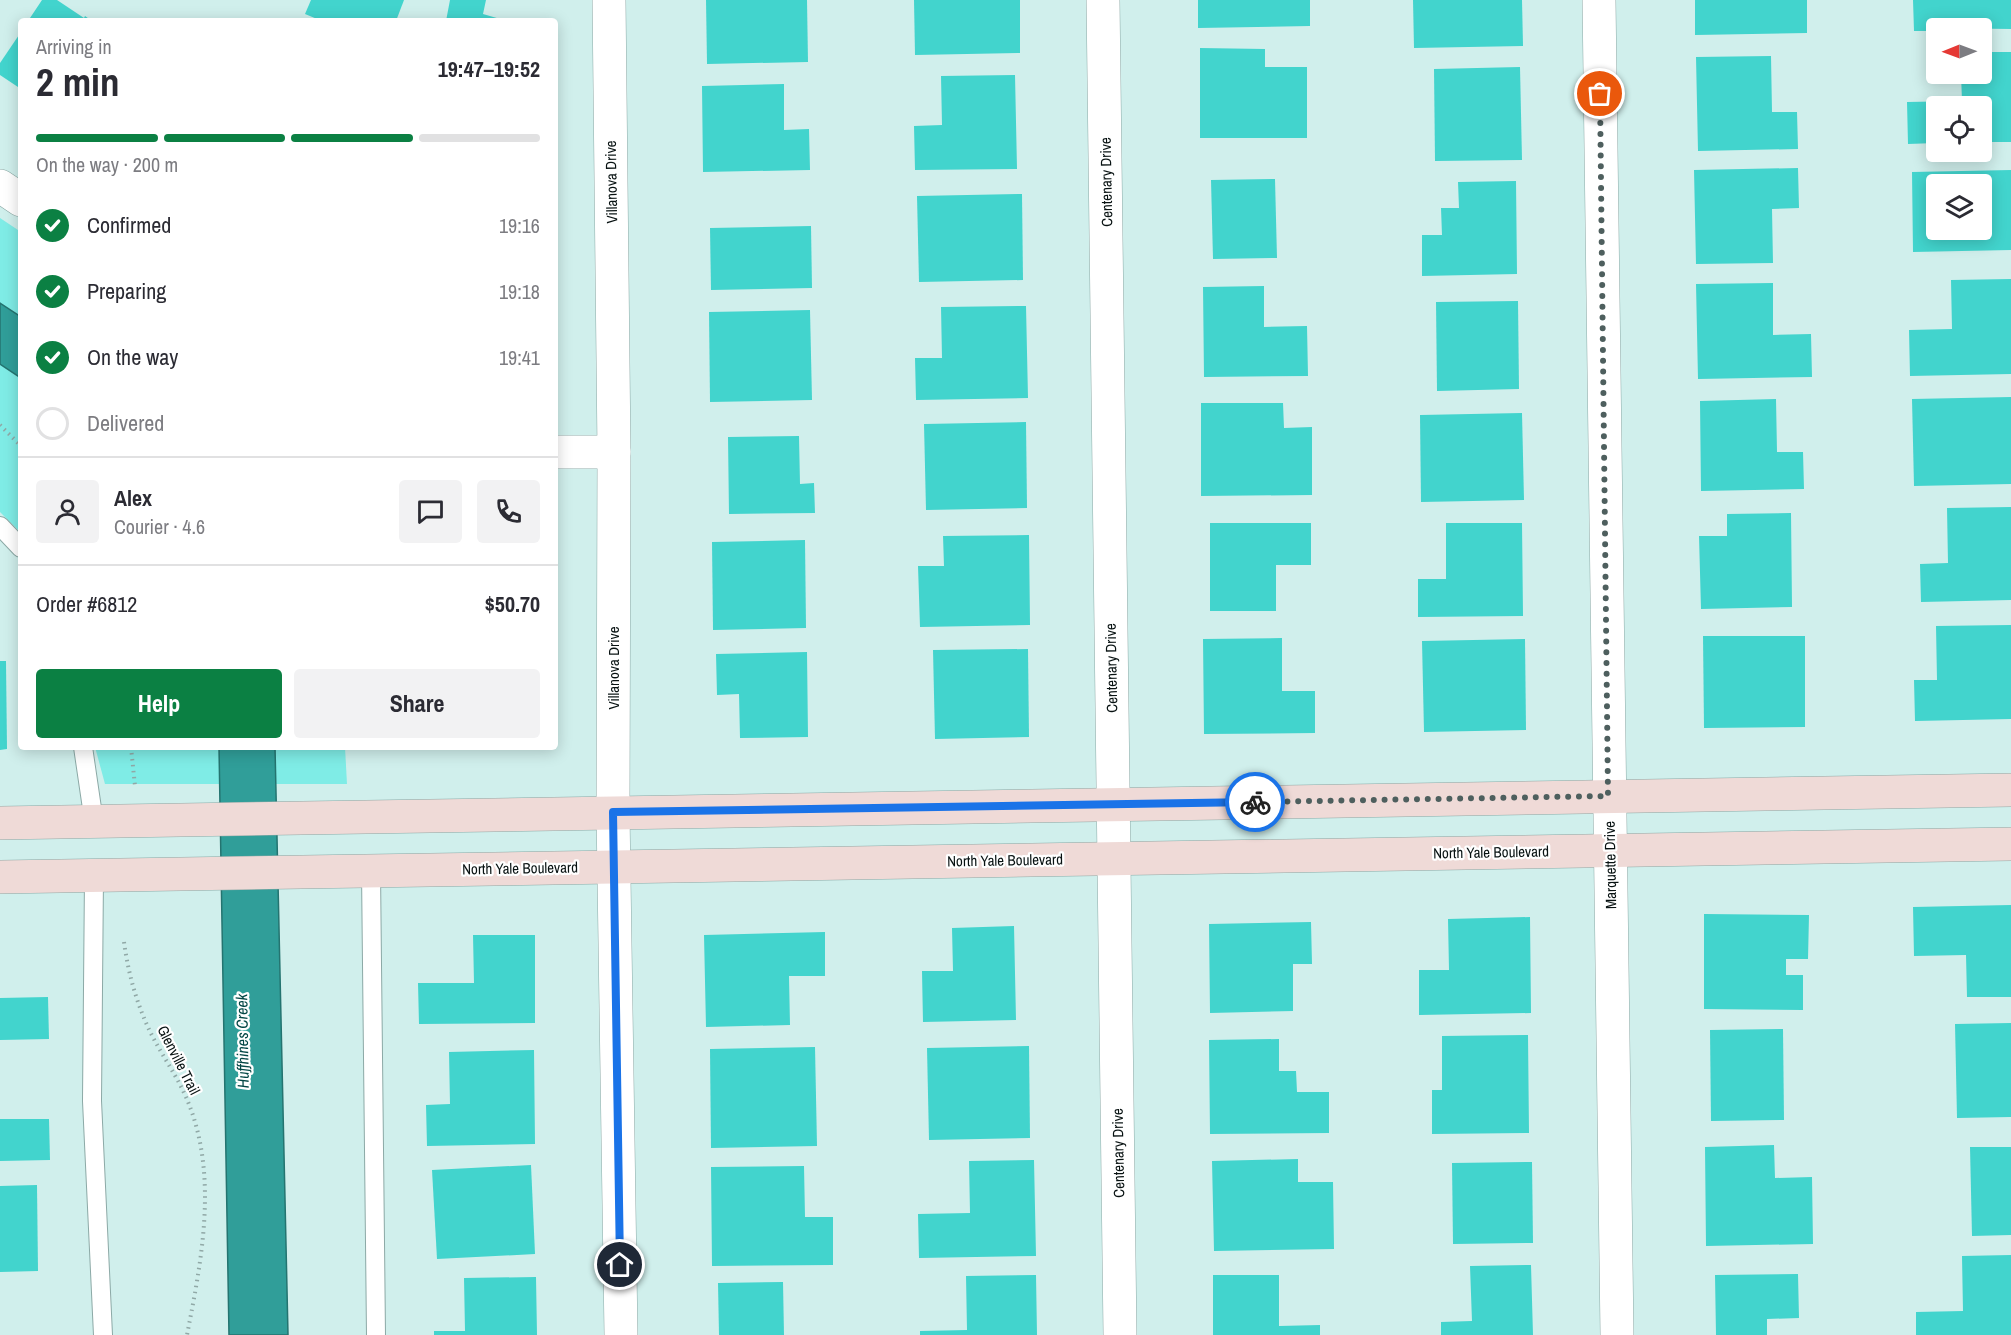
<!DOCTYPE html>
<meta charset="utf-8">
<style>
:root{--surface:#fff;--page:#f2f2f3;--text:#2b2b33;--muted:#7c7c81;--line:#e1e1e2;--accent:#0b8043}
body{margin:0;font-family:"Archivo Narrow",sans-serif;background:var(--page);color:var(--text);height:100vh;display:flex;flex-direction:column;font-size:22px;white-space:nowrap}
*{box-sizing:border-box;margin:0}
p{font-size:20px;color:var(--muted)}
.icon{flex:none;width:33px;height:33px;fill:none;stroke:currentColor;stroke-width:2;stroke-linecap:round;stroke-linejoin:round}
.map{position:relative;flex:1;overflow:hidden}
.sheet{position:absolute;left:18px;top:18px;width:540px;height:732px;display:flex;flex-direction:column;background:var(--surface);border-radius:6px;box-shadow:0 3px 15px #0003}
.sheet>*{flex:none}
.needle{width:39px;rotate:269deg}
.controls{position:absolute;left:1926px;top:18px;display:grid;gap:12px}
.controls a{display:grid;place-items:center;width:66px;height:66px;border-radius:6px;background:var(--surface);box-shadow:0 3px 15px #0003;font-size:30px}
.pin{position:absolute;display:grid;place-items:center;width:51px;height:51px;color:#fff;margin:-26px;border:3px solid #fff;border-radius:50%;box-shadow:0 2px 6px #0007}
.courier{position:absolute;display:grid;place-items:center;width:60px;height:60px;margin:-30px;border:4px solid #1a73e8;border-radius:50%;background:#fff;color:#222;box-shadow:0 2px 8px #0007}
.overview em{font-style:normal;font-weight:700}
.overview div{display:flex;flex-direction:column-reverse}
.overview{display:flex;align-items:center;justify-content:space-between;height:102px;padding:0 18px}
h1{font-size:39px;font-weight:700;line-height:45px}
.bar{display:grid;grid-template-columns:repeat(4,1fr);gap:9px 6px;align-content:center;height:72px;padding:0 18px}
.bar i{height:8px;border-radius:4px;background:var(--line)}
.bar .on{background:var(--accent)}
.bar p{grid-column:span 4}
.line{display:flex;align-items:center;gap:15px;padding:0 18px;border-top:2px solid var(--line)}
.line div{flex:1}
.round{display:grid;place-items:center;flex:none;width:63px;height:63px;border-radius:6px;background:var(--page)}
ol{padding:0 18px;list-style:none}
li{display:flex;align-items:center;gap:18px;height:66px}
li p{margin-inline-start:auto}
li .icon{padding:6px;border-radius:50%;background:var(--accent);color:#fff;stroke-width:4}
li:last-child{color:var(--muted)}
li i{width:33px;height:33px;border:3px solid var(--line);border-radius:50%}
.button{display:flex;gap:12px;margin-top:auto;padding:12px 18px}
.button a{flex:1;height:69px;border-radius:6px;background:var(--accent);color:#fff;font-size:24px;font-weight:700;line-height:69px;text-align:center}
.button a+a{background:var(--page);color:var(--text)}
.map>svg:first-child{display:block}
.green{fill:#7fece6}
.water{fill:#309e99;stroke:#247470;stroke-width:1.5}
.building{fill:#42d4cd;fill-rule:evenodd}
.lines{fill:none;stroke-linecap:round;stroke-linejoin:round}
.lane-casing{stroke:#8ca9a6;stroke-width:20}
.street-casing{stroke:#8ca9a6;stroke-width:34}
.secondary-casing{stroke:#8ca9a6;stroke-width:34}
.path{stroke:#90a8a6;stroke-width:4;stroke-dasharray:1.5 4.5;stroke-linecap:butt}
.lane{stroke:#fff;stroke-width:18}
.street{stroke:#fff;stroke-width:33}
.secondary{stroke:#efdad7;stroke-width:33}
.done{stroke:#4e5f5e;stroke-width:6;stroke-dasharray:0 10.8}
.route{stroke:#1a73e8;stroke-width:8}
.labels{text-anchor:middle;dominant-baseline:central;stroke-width:4.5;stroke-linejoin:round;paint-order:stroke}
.street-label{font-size:15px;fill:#081212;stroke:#fff}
.water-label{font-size:16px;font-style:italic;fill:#044745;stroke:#fff}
</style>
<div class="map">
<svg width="2011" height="1335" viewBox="0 0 2011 1335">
<rect width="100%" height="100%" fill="#d0efec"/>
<g class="green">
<path d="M0 218 21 232V533L0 512Z"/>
<path d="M95 747H345L347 784H105Z"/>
</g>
<g class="water">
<path d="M0 303 21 317V378L0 364Z"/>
<path d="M219 747H275L288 1335H229Z"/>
</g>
<g class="building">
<path d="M42 0H57L84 18 85 16 92 21H28Z"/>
<path d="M311 0H404L396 21H322L305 14Z"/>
<path d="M450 0H486L483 14 507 21H446Z"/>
<path d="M706 0H807L808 62 707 64Z"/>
<path d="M914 0H1020V53L915 55Z"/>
<path d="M1198 0H1310V26L1198 28Z"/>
<path d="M1413 0H1522L1523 46 1414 48Z"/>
<path d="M1695 0H1807V33L1695 35Z"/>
<path d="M1913 0H2011V29L1936 28V31H1914Z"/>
<path d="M21 32V89L0 75V63Z"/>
<path d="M1200 48 1265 49V67H1307V138H1200Z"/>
<path d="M1982 52H2011V142H1982V106H1936V143L1908 144 1907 102 1962 101 1961 74H1982Z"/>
<path d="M1771 56 1772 112H1797L1798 149 1698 151 1696 57Z"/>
<path d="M1520 67 1522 160 1435 161 1434 69Z"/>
<path d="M1015 75 1017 169 915 170 914 126 942 125 941 76Z"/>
<path d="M784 84V130L809 129 810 170 703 172 702 86Z"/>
<path d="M1798 168 1799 208 1772 209 1773 263 1696 264 1694 170Z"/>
<path d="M2011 170V250L1913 252 1912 172ZM1936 184H1982V230H1936Z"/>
<path d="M1275 179 1277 258 1213 259 1211 180Z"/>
<path d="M1516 181 1517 274 1422 276V235H1442L1441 208H1459L1458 182Z"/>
<path d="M1022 194 1023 280 919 282 917 196Z"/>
<path d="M811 226 812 288 711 290 710 228Z"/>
<path d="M2011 279V374L1910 376 1909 330 1952 329 1951 280Z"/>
<path d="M1773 283V335L1811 334 1812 377 1698 379 1696 284Z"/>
<path d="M1264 286V327L1307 326 1308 376 1204 377 1203 287Z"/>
<path d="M1518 301 1519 389 1437 391 1436 302Z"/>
<path d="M1026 306 1028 398 916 400 915 358H942L941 307Z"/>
<path d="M810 310 812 400 710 402 709 312Z"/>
<path d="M2011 397V484L1914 486 1912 399Z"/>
<path d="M1776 399 1777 452H1803L1804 489 1701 491 1700 401Z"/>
<path d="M1201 403H1283L1284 428 1312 427V495L1201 496Z"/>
<path d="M1522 413 1524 500 1421 502 1420 415Z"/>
<path d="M1026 422 1027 508 926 510 924 424Z"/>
<path d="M799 436 800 484 814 483 815 513 729 514 728 437Z"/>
<path d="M2011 507V600L1921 602 1920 564 1948 563 1947 508Z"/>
<path d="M1791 513 1792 607 1701 609 1699 536H1727V514Z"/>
<path d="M1210 523H1311V565H1276V611H1210Z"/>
<path d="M1446 523H1522L1523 616 1418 617V579H1446Z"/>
<path d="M1029 535 1030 625 920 627 918 566H944L943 536Z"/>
<path d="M805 540 806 628 713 630 712 542Z"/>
<path d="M2011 625V719L1915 721 1914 680H1937L1936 626Z"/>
<path d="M1703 636H1805V727L1704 728Z"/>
<path d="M1282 638V691H1315V733L1204 734 1203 639Z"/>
<path d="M1525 639 1526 730 1424 732 1422 641Z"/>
<path d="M1028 649 1029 737 935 739 933 650Z"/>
<path d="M807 652 808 737 740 738 739 694 717 695 716 654Z"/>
<path d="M0 661H6L7 749 0 750Z"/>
<path d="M2011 905V997H1967L1966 955 1914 956 1913 907Z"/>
<path d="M1704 914 1809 915 1808 959H1786V975H1803V1010L1704 1009Z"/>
<path d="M1530 917 1531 1013 1419 1015V970H1449L1448 919Z"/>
<path d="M1311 922 1312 964H1293V1011L1210 1013 1209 924Z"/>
<path d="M1014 926 1016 1020 923 1022 922 971H953L952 928Z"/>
<path d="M825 932V976H789L790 1025 706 1027 704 935Z"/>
<path d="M473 935H535V1023L419 1024 418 983H474Z"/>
<path d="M48 997 49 1039 0 1040V998Z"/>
<path d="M2011 1023V1117L1957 1118 1955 1024Z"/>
<path d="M1783 1029 1784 1120 1711 1121 1710 1030Z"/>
<path d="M1528 1035 1529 1133 1432 1134V1090H1442V1036Z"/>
<path d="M1279 1039V1071H1296L1297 1092H1329V1133L1210 1134 1209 1040Z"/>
<path d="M1029 1046 1030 1138 929 1140 927 1048Z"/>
<path d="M815 1047 817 1146 711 1148 710 1049Z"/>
<path d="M534 1050 535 1144 427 1146 426 1105 450 1104 449 1052Z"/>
<path d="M0 1119H49L50 1160 0 1161Z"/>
<path d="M1774 1145 1775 1178 1812 1177 1813 1244 1706 1246 1705 1147Z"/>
<path d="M1970 1147H2011V1235L1972 1236Z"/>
<path d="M1298 1159V1182H1333L1334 1249 1214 1251 1212 1161Z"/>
<path d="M1034 1160 1036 1256 919 1258 918 1214 970 1213 969 1161Z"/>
<path d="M1532 1162 1533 1243 1453 1244 1452 1163Z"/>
<path d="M531 1165 535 1254 437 1259 432 1170Z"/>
<path d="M804 1166 805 1217H833V1265L712 1266 711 1167Z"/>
<path d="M37 1185 38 1271 0 1272V1186Z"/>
<path d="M2011 1255V1335H1916V1312L1963 1311 1962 1256Z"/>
<path d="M1531 1265 1533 1335H1441V1322L1472 1321 1470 1266Z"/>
<path d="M1798 1274 1799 1318 1767 1319V1335H1716L1715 1275Z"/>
<path d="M1036 1275 1037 1335H920V1331L967 1330 966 1276Z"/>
<path d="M1213 1275H1279V1326L1320 1325V1335H1213Z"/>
<path d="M536 1277 537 1335H434V1331H465L464 1278Z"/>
<path d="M783 1282 784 1335H719L718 1283Z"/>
</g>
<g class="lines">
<defs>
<g id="lane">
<path d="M0 526 21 548"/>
<path d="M83 747 94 822"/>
<path d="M371 871 376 1335"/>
<path d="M94 876 92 1101 103 1335"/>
</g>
<g id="street">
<path d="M609 0 614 452 613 812 621 1335"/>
<path d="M1103 0 1120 1335"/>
<path d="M1599 0 1617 1335"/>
<path d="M0 186 21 200"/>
<path d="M555 452H614"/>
</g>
<g id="secondary">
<path d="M0 823 2011 790"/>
<path d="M0 877 2011 844"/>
</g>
</defs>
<use href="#lane" class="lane-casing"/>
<use href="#street" class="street-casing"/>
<use href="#secondary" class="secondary-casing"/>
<g class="path">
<path d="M0 425 21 446"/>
<path d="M131 747 135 786"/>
<path d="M124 942C128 971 135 998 147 1025 158 1050 175 1072 186 1097 219 1173 202 1258 187 1335"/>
</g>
<use href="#lane" class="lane"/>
<use href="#street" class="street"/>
<use href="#secondary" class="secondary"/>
</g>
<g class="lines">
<path class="done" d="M1255 802 1608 796 1600 94"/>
<path class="route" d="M620 1265 613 812 1255 802"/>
</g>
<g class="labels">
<g class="street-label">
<text transform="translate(611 182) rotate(-91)">Villanova Drive</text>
<text transform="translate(1106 182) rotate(-91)">Centenary Drive</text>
<text transform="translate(613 668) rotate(-90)">Villanova Drive</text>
<text transform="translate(1111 668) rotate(-91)">Centenary Drive</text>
<text transform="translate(1491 852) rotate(-1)">North Yale Boulevard</text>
<text transform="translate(1005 860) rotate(-1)">North Yale Boulevard</text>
<text transform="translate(1610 865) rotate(-91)">Marquette Drive</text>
<text transform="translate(520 868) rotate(-1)">North Yale Boulevard</text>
<text transform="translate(179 1060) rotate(63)">Glenville Trail</text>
<text transform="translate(1118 1153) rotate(-91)">Centenary Drive</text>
</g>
<g class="water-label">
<text transform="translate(242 1041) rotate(-91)">Huffhines Creek</text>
</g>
</g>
</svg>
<div class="controls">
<a><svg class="needle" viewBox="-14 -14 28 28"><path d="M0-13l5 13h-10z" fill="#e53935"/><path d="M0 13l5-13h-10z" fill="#7c7c81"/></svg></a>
<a><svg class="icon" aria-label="locate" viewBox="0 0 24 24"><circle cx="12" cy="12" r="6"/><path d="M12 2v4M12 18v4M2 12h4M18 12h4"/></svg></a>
<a><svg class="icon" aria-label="layers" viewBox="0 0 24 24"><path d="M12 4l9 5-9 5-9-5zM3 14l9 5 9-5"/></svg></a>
</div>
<div class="pin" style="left:1600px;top:94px;background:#ea580c"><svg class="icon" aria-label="bag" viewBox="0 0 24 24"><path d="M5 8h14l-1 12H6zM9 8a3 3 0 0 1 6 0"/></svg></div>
<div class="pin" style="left:620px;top:1265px;background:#1f2937"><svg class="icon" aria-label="home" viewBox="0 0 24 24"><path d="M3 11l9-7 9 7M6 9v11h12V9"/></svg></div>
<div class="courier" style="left:1255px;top:802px"><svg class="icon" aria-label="bike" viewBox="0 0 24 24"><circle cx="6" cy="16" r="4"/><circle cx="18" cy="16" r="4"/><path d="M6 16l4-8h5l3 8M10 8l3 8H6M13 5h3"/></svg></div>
<section class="sheet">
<div class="overview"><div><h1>2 min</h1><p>Arriving in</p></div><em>19:47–19:52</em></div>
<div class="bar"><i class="on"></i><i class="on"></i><i class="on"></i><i></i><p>On the way · 200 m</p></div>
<ol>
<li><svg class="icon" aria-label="check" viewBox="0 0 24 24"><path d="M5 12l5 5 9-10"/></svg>Confirmed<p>19:16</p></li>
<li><svg class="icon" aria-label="check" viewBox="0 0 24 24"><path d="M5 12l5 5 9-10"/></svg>Preparing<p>19:18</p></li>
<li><svg class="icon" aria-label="check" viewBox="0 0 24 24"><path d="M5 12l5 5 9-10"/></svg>On the way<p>19:41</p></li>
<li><i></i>Delivered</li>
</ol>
<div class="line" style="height:108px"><a class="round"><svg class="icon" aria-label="person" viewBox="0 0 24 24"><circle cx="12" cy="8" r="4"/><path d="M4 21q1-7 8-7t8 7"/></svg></a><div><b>Alex</b><p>Courier · 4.6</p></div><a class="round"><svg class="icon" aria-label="chat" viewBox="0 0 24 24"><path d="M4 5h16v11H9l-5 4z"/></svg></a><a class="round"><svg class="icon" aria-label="phone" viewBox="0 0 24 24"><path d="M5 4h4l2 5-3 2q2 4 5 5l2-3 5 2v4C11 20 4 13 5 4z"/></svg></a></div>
<div class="line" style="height:78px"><div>Order #6812</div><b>$50.70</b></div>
<div class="button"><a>Help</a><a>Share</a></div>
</section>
</div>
